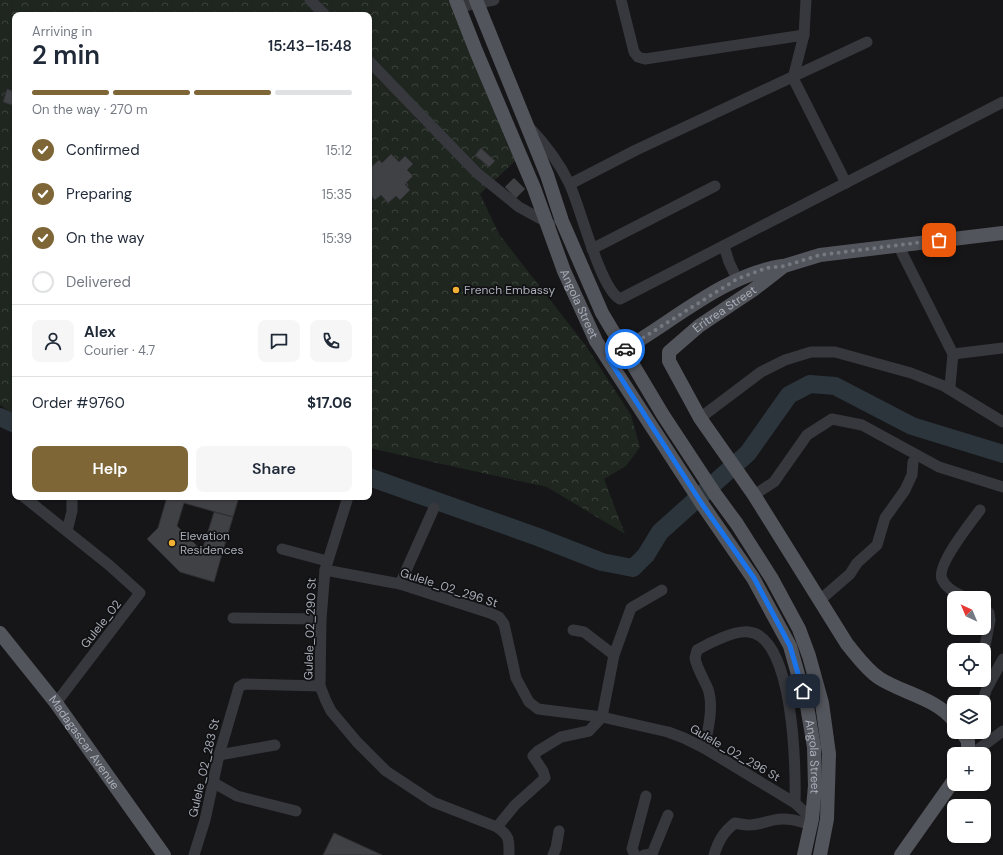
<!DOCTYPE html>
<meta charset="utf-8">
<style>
:root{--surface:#fff;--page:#f6f6f7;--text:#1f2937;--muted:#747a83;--line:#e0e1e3;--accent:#7e6636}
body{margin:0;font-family:"DM Sans",sans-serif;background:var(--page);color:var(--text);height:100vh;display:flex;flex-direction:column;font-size:15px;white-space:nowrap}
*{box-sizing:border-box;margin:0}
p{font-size:13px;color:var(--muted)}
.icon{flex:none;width:22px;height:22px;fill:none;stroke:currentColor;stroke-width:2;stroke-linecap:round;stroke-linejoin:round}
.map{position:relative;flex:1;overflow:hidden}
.details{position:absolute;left:12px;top:12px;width:360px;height:488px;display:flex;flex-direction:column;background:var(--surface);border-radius:8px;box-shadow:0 1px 3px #0004}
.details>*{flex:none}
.needle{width:26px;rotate:316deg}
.buttons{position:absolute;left:947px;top:591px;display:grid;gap:8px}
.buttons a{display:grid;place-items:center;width:44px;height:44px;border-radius:8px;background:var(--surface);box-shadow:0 1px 3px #0004;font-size:20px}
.pin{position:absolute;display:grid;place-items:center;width:34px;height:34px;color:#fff;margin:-17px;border-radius:8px;box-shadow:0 2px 6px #0006}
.courier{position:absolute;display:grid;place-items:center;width:40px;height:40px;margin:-20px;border:3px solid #1a73e8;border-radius:50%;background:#fff;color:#222;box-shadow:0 1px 5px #0007}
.head em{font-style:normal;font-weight:600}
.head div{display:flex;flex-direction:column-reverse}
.head{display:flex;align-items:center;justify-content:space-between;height:68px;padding:0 20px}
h1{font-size:26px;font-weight:600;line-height:30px}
.bar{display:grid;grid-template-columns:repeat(4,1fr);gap:6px 4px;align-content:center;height:48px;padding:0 20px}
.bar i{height:5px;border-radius:3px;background:var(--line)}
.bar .active{background:var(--accent)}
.bar p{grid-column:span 4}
.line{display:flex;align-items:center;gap:10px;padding:0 20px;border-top:1px solid var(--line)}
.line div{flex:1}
.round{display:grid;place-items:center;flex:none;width:42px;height:42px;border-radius:8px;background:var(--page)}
ol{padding:0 20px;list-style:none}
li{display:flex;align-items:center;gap:12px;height:44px}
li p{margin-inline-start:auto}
li .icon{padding:4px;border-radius:50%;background:var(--accent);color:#fff;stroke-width:4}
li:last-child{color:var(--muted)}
li i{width:22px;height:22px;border:2px solid var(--line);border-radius:50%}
.action{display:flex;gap:8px;margin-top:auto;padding:8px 20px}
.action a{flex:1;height:46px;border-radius:8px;background:var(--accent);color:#fff;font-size:16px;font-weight:600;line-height:46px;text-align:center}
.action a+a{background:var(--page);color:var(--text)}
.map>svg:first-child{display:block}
.forest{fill:url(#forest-crowns)}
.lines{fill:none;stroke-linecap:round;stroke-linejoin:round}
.river{stroke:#2c353c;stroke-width:18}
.building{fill:#404145;stroke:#303034}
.minor{stroke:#37383d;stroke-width:11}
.major{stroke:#53555c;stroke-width:14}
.done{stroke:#757880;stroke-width:4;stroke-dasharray:0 7.2}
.route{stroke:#1a73e8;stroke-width:5}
.poi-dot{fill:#f2b134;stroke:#111113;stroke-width:1.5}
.labels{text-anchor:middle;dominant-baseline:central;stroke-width:3.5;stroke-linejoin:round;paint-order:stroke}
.poi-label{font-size:12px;fill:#a8adb8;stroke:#111113;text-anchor:start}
.street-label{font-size:12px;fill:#a8adb8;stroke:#111113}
</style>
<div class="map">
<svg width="1003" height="855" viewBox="0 0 1003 855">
<defs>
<pattern id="forest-crowns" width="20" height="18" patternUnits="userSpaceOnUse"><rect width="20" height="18" fill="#1e261f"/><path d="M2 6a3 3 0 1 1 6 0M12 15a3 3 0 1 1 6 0" fill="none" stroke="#3c433d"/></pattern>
</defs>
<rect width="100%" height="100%" fill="#161618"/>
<path class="forest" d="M0 0H451L516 152 515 161 480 194 499 234 586 346 631 415 640 447 626 466 604 479 625 534 547 487 369 448V15H15V415L0 405Z"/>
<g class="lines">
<g class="river">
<path d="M0 417 15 424"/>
<path d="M369 477 538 537 602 562 633 568 646 555 660 532 748 453 789 395 810 384 835 386 912 426 1003 454"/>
</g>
</g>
<g class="building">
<path d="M7 89 15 92V106L3 102Z"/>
<path d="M481 148 495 161 489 167 475 155Z"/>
<path d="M391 154 399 162 405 156 413 164 407 170 413 176 405 184 410 190 400 200 396 196 388 203 381 195 375 200 369 193 371 188 369 186V175L372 173 369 169 379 160 382 163Z"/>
<path d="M514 178 525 189 516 198 505 187Z"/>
<path d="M167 497H239L233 517 184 503 177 526 198 547 222 554 214 582 180 572 147 539 158 528Z"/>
<path d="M214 512 233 517 222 554 203 548Z"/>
<path d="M334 833 382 855H323Z"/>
</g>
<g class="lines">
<g class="minor">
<path d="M310 0 325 15"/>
<path d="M621 0 634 52 638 57 645 59 804 35"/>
<path d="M806 0 804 35 793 78 846 183"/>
<path d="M458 7 494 0"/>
<path d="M369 61 477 173 519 207 550 224"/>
<path d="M530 128C546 145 559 162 569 183 580 205 600 289 620 299L1003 102"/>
<path d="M570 184 636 150 867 42"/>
<path d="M898 245 953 354 950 386"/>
<path d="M724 246 729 262 737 279"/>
<path d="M592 249 715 186"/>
<path d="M953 354 1003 348"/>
<path d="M700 418 761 372 785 360 811 352H835L911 373 944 386 1003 422"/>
<path d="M754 495 774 482 807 435 832 419 862 425 939 467 1003 487"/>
<path d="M24 497 109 565 140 593 56 703"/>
<path d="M348 497 325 570 321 619 320 686 326 701 331 711 357 742 386 771 433 802 497 827C510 836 509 840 509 855"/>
<path d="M67 531 72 511V497"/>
<path d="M282 549 327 561"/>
<path d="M325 570 400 584 490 613 499 617 504 624 516 678 529 702 538 709 602 717 668 732 684 738 704 748 795 803 812 819"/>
<path d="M400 584 434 508"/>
<path d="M966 598C957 593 946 589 942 579 936 566 971 522 980 510"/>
<path d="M820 600 850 574 857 563 877 545 885 518 905 490 912 475 913 462"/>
<path d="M984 608 989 613 990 620 984 651"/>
<path d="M233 618 321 619"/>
<path d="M573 630 584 632 614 655"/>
<path d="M982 702 987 688 1003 659"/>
<path d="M602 717 614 655 631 608 662 590"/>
<path d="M704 748C708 731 714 706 708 689 704 679 697 669 695 658L697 650C709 643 735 630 749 632 794 637 796 769 795 803"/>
<path d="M972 754 1003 731"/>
<path d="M219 755 275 745"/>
<path d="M214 783 237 796 296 811"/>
<path d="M497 827 515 805 545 778 543 771 533 756 538 751 561 737 589 731 602 717"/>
<path d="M194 855 205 820 219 755 239 687 244 684 320 686"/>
<path d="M553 855 556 848 559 831"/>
<path d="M635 855 632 849 646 796"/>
<path d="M644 855 652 854 668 815"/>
<path d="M714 855C718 842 723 832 735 823 754 827 756 824 774 820 787 817 799 821 811 825"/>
</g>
<g class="major">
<path id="s1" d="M456 0 476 51 534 188 564 271 596 341 702 504 753 578 790 646 807 706 814 747 815 786 812 819 804 855"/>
<path d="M476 0 547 175 562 221 602 313 663 415 715 494 737 524 772 579 799 629 809 656 822 703 829 754 827 819 820 855"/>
<path d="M616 354C668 326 722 275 782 266"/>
<path id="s2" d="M0 633 56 703 164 855"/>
<path id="s3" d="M954 721C936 698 902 693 879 678 866 669 857 656 847 644L754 495 700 418 669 361V352L699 326 753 290 784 266 820 255 1003 233"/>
<path d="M962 732 968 741V754"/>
<path d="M901 855 954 780"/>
</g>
</g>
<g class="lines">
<path class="done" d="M625 349 737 279 766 268 784 266 820 255 939 240"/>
<path class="route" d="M625 349 608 358 702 504 754 578 790 646 803 691"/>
</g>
<g class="poi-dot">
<circle cx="456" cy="290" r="4"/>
<circle cx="172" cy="543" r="4"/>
</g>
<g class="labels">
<g class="poi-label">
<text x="464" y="290">French Embassy</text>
<text x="180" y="536">Elevation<tspan x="180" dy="14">Residences</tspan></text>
</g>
<g class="street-label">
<text stroke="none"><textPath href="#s1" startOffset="328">Angola Street</textPath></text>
<text stroke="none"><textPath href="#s3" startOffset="548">Eritrea Street</textPath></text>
<text transform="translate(449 588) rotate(18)">Gulele_02_296 St</text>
<text transform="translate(101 624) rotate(-52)">Gulele_02</text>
<text transform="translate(310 629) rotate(-88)">Gulele_02_290 St</text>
<text stroke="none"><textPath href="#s2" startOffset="138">Madagascar Avenue</textPath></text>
<text transform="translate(735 753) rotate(30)">Gulele_02_296 St</text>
<text stroke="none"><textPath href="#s1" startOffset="844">Angola Street</textPath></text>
<text transform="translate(204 768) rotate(-77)">Gulele_02_283 St</text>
</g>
</g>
</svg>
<div class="buttons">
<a><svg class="needle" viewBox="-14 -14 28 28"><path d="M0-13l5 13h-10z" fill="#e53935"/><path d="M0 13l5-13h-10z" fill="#747a83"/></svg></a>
<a><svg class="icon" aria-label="locate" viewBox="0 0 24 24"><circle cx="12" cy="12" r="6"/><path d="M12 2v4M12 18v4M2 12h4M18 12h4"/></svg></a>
<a><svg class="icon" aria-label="layers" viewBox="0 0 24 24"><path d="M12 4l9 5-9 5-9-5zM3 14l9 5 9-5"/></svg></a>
<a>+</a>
<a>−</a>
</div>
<div class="pin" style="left:939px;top:240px;background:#ea580c"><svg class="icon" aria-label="bag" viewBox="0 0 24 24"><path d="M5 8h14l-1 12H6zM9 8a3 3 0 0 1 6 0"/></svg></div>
<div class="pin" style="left:803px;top:691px;background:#1f2937"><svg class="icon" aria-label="home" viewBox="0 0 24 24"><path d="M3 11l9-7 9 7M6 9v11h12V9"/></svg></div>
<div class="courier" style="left:625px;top:349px"><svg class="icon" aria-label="car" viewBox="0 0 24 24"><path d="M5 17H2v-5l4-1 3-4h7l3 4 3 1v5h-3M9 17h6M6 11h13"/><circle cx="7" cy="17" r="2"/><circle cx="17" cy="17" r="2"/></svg></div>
<section class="details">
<div class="head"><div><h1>2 min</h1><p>Arriving in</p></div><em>15:43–15:48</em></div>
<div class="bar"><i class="active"></i><i class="active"></i><i class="active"></i><i></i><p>On the way · 270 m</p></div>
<ol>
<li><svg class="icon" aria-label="check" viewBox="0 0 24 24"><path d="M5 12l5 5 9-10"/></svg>Confirmed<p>15:12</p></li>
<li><svg class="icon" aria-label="check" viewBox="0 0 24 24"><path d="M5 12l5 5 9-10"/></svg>Preparing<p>15:35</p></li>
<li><svg class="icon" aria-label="check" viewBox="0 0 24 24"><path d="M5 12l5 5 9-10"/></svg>On the way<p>15:39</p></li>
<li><i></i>Delivered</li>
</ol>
<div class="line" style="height:72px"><a class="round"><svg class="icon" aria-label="person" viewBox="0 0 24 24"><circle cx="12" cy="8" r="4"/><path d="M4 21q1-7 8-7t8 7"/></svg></a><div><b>Alex</b><p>Courier · 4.7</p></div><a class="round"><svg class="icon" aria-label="chat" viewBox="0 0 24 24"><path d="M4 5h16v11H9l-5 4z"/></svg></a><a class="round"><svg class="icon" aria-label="phone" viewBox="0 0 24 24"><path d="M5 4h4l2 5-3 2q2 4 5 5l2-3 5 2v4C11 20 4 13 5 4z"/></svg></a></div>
<div class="line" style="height:52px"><div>Order #9760</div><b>$17.06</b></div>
<div class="action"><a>Help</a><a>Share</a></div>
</section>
</div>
